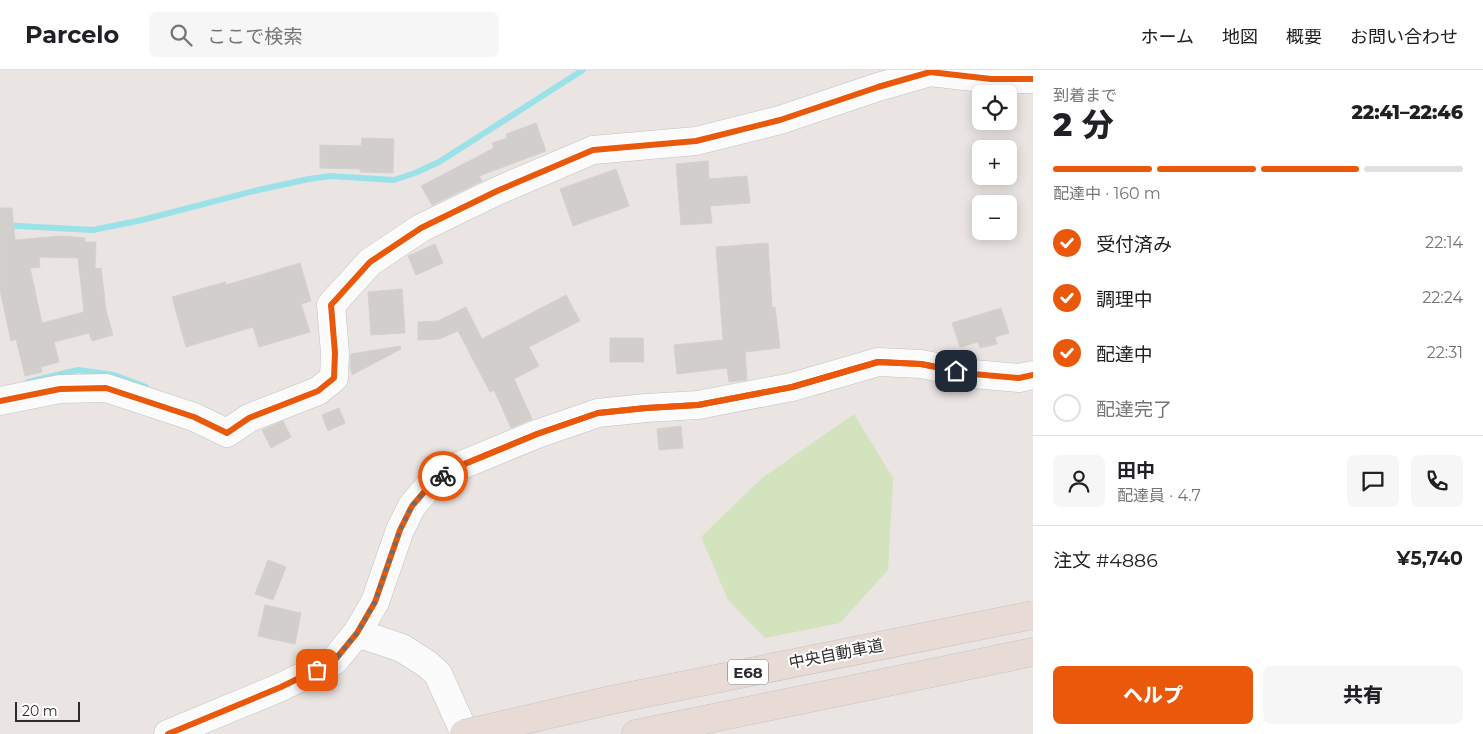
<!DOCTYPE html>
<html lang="ja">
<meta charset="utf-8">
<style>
:root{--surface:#fff;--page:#f6f6f6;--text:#202124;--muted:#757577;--line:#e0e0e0;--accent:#ea580c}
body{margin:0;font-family:Montserrat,"Noto Sans JP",sans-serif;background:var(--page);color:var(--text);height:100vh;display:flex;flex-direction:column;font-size:19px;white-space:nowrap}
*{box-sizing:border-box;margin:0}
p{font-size:16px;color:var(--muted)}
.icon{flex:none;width:28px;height:28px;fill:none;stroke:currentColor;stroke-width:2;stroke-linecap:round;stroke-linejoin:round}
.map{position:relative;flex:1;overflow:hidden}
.drawer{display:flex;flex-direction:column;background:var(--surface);width:450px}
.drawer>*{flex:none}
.tools{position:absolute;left:972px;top:15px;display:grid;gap:10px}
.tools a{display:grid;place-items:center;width:45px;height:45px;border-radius:8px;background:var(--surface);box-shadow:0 2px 12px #0003;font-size:25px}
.scale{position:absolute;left:15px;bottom:12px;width:65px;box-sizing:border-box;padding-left:5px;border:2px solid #2c2c2c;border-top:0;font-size:14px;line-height:18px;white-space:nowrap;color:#2c2c2c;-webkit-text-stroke:4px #fff;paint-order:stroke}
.pin{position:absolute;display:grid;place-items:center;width:42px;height:42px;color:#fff;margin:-21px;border-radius:10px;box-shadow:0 2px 8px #0006}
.courier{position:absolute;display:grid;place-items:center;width:50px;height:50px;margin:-25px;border:4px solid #ea580c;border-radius:50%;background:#fff;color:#222;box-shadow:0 1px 6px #0007}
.summary em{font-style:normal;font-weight:800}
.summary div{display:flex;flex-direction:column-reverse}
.summary{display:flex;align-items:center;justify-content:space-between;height:85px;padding:0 20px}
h1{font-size:32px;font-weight:800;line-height:38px}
.bar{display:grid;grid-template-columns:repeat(4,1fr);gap:8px 5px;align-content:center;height:60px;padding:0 20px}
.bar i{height:6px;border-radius:4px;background:var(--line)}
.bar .on{background:var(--accent)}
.bar p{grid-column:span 4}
.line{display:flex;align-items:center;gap:12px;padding:0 20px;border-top:1px solid var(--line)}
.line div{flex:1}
.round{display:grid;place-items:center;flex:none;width:52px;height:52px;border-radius:8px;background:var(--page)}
ol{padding:0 20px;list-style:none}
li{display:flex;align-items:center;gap:15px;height:55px}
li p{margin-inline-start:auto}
li .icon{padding:5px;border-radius:50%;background:var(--accent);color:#fff;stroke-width:4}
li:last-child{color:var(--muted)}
li i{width:28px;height:28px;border:2px solid var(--line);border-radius:50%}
.cta{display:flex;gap:10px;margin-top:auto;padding:10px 20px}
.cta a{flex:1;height:58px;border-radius:8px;background:var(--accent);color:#fff;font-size:20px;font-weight:800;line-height:58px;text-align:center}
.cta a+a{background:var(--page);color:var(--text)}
header{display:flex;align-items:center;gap:30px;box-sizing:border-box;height:70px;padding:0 25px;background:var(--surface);border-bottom:1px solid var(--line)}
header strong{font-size:24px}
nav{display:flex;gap:28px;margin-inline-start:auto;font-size:18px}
.search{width:350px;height:45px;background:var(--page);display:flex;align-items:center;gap:12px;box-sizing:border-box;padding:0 18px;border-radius:8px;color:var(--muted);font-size:19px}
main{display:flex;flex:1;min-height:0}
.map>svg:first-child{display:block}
.green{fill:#d3e3bd}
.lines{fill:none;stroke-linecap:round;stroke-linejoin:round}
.stream{stroke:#9ae2e8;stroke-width:6}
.building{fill:#d1cecb;stroke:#d5d1ce;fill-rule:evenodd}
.minor-casing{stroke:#c2c1c1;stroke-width:29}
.highway-casing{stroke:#c6c3c2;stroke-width:29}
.minor{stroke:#fcfbfb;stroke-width:28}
.highway{stroke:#e8dad5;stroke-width:28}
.highway-bridge-casing{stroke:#c6c3c2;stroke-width:29;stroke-linecap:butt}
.highway-bridge{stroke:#e8dad5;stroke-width:28}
.cycleway-casing{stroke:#fff;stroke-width:9}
.cycleway{stroke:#e8590c;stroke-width:6}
.done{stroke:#6e6d6c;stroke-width:5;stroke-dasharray:0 9}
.route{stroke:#ea580c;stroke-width:6}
.labels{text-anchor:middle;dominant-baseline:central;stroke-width:4;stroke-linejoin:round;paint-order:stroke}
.shield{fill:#fff;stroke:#6b6b6b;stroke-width:1}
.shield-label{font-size:15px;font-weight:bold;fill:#2c2c2c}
.street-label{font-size:16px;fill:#2c2c2c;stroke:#fff}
</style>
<header>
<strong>Parcelo</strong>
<div class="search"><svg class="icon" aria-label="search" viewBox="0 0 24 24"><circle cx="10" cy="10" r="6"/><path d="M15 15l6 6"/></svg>ここで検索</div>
<nav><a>ホーム</a><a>地図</a><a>概要</a><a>お問い合わせ</a></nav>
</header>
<main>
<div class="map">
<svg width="1033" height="664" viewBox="0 0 1033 664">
<rect width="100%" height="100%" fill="#eae5e2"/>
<path class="green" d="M854 344 893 408 888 500 840 553 765 568 728 530 701 467 762 408Z"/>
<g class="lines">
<g class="stream">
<path d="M0 155 93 160 142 150 258 120 309 109 330 106 394 110 415 103 439 92 583 0"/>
<path d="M28 312 78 300 114 305 146 317"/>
</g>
</g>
<g class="building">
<path d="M536 53 546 81 479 106 482 111 432 135 421 116 494 78 492 73 507 68 506 64Z"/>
<path d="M362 68 394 69 393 103 360 102V99L320 98V75L361 76Z"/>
<path d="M708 91 709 109 747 106 750 133 710 136 712 153 681 155 676 94Z"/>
<path d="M616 99 629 136 573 156 560 119Z"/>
<path d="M0 138H12L15 170 61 166 85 168 84 172H96L95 199 101 198 106 240 113 265 92 271 89 263 54 272 59 292 41 297 42 302 25 306 16 269 11 271 0 220ZM39 187 78 188 84 242 42 253 30 198 40 197Z"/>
<path d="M768 173 772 238 775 237 780 278 745 282 747 310 729 312 727 298 677 304 674 275 723 270 716 177Z"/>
<path d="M435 174 443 193 416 205 408 186Z"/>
<path d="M300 193 311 231 301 234 310 262 259 277 253 257 186 277 172 227 225 212 226 215Z"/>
<path d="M402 219 405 263 371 265 368 222Z"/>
<path d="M566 225 580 251 529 277 539 296 514 309 532 349 511 358 494 320 490 322 458 261 439 269 418 270V252L438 251 466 237 482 269Z"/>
<path d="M1001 238 1009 263 995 267 997 274 980 278 978 272 960 277 952 253Z"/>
<path d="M610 268H643L644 292H610Z"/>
<path d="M400 276 401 279 352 305 350 297 351 284Z"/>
<path d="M339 338 345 353 328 361 322 345Z"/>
<path d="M283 351 291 367 271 378 262 360Z"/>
<path d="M681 356 683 378 659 380 657 359Z"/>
<path d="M268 490 286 497 273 530 255 524Z"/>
<path d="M265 535 301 543 295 574 258 566Z"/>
</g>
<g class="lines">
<defs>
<g id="minor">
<path d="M0 331 60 319 106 318 194 347 227 363 249 348 318 321 334 308 335 283 331 235 370 192 421 158 497 121 593 80 696 71 780 50 878 17 930 2 991 9H1033"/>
<path d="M357 563 402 578 427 594 438 604 465 664"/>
<path d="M168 664 281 617 334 591 357 563 375 532 400 460 412 436 431 414 457 397 537 364 598 343 646 338 698 335 792 317 878 292 921 294 973 304 1019 308 1033 305"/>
</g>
<path id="highway" d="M636 664 1033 582"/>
</defs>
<use href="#minor" class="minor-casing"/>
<use href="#highway" class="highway-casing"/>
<use href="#minor" class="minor"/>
<use href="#highway" class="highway"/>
<defs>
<path id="highway-bridge" d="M464 664 611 630 1033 545"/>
</defs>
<use href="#highway-bridge" class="highway-bridge-casing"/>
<use href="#highway-bridge" class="highway-bridge"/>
<defs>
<g id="cycleway">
<path d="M0 331 60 319 106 318 194 347 227 363 249 348 318 321 334 308 335 283 331 235 370 192 421 158 497 121 593 80 696 71 780 50 878 17 930 2 991 9H1033"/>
<path d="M168 664 281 617 334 591 357 563 375 532 400 460 412 436 431 414 457 397 537 364 598 343 646 338 698 335 792 317 878 292 921 294 973 304 1019 308 1033 305"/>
</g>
</defs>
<use href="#cycleway" class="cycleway-casing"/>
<use href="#cycleway" class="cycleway"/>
</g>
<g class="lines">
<path class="done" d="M317 600 334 591 357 563 375 532 400 460 412 436 431 414 443 406"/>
<path class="route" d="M443 406 457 397 537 364 598 343 646 338 698 335 792 317 878 292 921 294 956 301"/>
</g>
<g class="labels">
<rect class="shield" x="728" y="589.5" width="40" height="25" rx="4"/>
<g class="shield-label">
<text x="748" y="602">E68</text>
</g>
<g class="street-label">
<text transform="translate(836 584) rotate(-11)">中央自動車道</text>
</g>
</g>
</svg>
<div class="tools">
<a><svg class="icon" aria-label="locate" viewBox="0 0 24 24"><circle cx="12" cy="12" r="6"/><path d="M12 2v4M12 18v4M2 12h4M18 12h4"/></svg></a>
<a>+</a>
<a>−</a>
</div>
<div class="scale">20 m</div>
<div class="pin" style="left:317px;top:600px;background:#ea580c"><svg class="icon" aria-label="bag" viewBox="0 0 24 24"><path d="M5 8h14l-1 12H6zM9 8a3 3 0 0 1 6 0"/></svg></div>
<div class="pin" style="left:956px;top:301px;background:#1f2937"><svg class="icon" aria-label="home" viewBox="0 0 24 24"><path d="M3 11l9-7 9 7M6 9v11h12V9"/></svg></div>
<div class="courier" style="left:443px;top:406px"><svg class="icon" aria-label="bike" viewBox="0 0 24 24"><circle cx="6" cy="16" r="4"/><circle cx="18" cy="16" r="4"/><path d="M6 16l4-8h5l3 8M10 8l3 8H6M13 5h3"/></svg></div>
</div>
<section class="drawer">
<div class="summary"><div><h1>2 分</h1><p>到着まで</p></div><em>22:41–22:46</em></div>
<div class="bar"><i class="on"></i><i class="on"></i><i class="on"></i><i></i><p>配達中 · 160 m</p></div>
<ol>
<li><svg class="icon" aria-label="check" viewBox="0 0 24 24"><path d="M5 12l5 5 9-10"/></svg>受付済み<p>22:14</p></li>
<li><svg class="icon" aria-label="check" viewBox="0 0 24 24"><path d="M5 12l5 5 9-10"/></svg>調理中<p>22:24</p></li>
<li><svg class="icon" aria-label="check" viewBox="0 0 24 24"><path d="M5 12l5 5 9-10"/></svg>配達中<p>22:31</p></li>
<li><i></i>配達完了</li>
</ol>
<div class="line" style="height:90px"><a class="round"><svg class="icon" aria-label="person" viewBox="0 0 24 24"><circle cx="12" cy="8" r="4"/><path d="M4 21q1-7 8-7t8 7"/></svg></a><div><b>田中</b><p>配達員 · 4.7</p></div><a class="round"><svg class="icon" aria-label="chat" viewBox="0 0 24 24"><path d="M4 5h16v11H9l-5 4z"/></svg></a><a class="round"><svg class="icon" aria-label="phone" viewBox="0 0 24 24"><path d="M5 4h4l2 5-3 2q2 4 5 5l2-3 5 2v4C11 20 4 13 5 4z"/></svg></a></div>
<div class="line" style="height:65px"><div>注文 #4886</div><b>¥5,740</b></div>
<div class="cta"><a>ヘルプ</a><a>共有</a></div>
</section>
</main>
